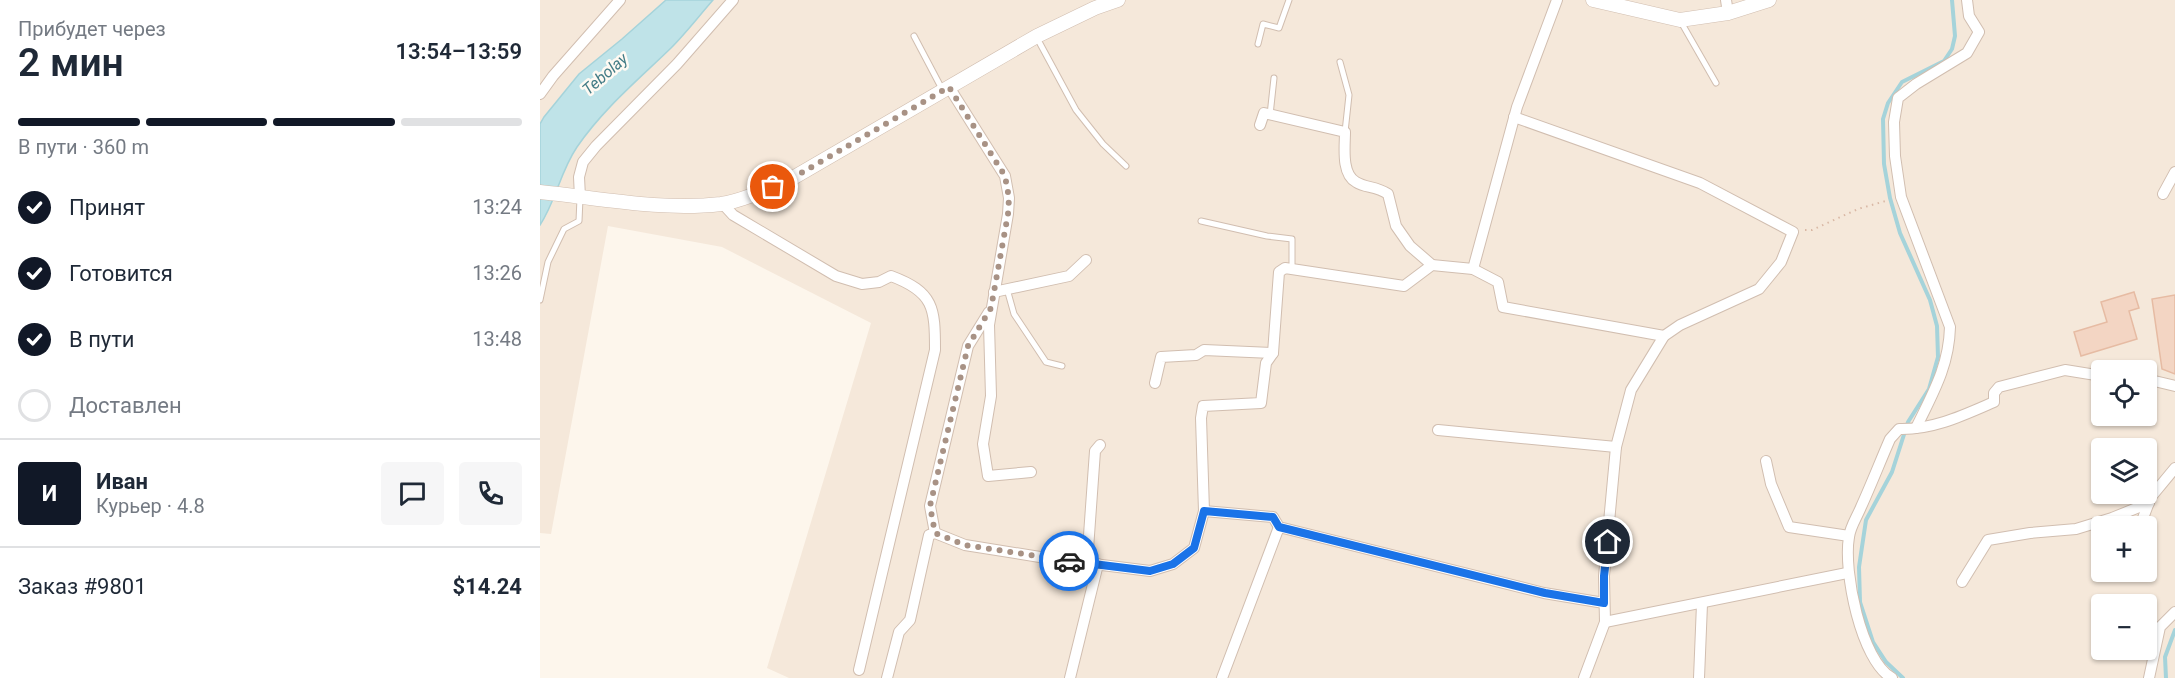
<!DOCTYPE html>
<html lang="ru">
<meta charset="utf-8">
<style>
:root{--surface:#fff;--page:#f6f6f7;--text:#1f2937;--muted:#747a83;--line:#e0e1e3;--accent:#111827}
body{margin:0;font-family:Roboto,sans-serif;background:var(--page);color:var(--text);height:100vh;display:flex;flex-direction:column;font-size:22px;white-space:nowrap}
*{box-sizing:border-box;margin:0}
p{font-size:20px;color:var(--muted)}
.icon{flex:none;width:33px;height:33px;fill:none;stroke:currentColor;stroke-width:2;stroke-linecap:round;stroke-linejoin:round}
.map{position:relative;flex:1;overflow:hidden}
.details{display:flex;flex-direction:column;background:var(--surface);width:540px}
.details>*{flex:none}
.tools{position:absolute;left:1551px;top:360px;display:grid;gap:12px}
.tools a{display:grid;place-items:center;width:66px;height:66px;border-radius:6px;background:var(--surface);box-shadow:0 2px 4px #0004;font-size:30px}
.pin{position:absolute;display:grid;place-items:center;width:51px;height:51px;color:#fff;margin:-26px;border:3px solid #fff;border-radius:50%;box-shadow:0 2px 6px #0007}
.courier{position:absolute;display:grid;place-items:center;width:60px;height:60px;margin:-30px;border:4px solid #1a73e8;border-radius:50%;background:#fff;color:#222;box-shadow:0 2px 8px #0007}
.headline em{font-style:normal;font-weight:600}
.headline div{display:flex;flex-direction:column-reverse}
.headline{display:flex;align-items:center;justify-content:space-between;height:102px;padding:0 18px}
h1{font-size:39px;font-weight:600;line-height:45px}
.bar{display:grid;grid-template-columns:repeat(4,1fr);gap:9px 6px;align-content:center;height:72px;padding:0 18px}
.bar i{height:8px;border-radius:4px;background:var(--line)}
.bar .current{background:var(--accent)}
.bar p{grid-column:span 4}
.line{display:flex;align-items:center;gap:15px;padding:0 18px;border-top:2px solid var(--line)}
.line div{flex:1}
.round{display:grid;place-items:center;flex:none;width:63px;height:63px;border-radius:6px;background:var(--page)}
ol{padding:0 18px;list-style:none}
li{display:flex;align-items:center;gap:18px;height:66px}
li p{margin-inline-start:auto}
li .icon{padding:6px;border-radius:50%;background:var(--accent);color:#fff;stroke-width:4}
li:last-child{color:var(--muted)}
li i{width:33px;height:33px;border:3px solid var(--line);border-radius:50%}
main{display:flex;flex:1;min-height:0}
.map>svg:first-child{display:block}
.residential{fill:#f5e8da;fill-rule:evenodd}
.water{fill:#bfe3e8;stroke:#a5d3da;stroke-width:1.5}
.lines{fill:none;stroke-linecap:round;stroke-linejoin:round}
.stream{stroke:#a5d3da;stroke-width:4}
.building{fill:#f3d5c3;stroke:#e6bba3;stroke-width:1.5}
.service-casing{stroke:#d1beb0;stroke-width:7}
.minor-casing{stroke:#d1beb0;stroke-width:12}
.tertiary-casing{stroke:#d1beb0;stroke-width:15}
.path{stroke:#d9b8a5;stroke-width:2;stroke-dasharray:1.5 4.5;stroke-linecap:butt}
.service{stroke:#fff;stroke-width:5}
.minor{stroke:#fff;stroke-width:10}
.tertiary{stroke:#fff;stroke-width:14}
.done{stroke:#a89285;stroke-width:6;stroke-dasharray:0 10.8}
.route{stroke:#1a73e8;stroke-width:8}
.labels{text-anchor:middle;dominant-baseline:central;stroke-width:5;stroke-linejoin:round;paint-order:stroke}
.water-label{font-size:16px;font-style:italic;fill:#437c86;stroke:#fffaf3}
</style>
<main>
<section class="details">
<div class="headline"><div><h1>2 мин</h1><p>Прибудет через</p></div><em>13:54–13:59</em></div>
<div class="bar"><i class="current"></i><i class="current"></i><i class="current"></i><i></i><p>В пути · 360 m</p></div>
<ol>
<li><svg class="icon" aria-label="check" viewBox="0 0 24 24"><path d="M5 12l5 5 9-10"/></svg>Принят<p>13:24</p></li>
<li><svg class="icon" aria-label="check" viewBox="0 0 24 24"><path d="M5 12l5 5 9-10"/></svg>Готовится<p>13:26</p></li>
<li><svg class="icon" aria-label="check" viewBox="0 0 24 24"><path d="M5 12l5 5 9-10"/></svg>В пути<p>13:48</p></li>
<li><i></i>Доставлен</li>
</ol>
<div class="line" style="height:108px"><b class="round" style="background:var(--accent);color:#fff">И</b><div><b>Иван</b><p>Курьер · 4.8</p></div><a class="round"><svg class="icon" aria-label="chat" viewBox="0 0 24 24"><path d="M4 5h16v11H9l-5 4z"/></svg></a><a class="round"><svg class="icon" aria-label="phone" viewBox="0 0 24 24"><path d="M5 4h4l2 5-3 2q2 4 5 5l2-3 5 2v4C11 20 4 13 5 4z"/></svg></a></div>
<div class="line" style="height:78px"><div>Заказ #9801</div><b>$14.24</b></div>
</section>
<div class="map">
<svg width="1635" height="678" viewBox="0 0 1635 678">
<rect width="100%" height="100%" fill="#fdf6ec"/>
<path class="residential" d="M0 0H1635V678H249L227 668 331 323 182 247 68 226 11 534 0 533ZM1562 370H1606V416H1562ZM1562 448H1606V494H1562ZM1562 526H1606V572H1562ZM1562 604H1606V650H1562Z"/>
<path class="water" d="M126 0H173C159 16 146 33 131 48 98 80 63 109 37 147 20 172 16 201 0 225V124L4 117 39 74 82 39Z"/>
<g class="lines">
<g class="stream">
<path d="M1363 678 1346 662 1333 642 1320 602 1319 567 1326 520 1352 472 1368 422 1389 389 1398 357 1397 326 1390 300 1360 233 1350 198 1344 164 1343 119 1348 103 1362 82 1404 61 1412 49 1415 36 1412 0"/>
<path d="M1626 678 1625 657 1635 630"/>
</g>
</g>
<g class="building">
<path d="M1594 292 1599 308 1589 311 1597 339 1541 356 1534 332 1567 322 1561 302Z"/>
<path d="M1635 295V374L1622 369 1612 299Z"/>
</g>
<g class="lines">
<defs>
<g id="service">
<path d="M1141 22 1176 83"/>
<path d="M374 36 402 89"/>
<path d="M497 38 536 110 563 144 586 166"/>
<path d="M718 44 723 24 739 28 749 0"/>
<path d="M800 62 809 95 805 132"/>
<path d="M730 115 734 78"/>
<path d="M661 221 727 236 752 239V268"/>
<path d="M467 289 474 314 506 362 522 366"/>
<path d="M0 300 8 262 24 229 39 221 40 198"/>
</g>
<g id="minor">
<path d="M1186 0 1188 13"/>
<path d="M409 87 465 176 469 198 468 214 449 325 451 396 443 444 448 476 491 472"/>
<path d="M0 94 13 76 80 0"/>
<path d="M974 117 1160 183 1253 232 1241 262 1219 289 1140 325 1124 336 1091 390 1076 447 1064 576 1065 622 1044 678"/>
<path d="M720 125 724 113 805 132C805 146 801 174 816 182 825 188 836 186 848 194L856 226 870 246 892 265"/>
<path d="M1623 194 1635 172"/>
<path d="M40 197 39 177 43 162 56 146 137 64 193 0"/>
<path d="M182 203 193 215 296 276 322 284 339 282 351 276C394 292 395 308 395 350L319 670"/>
<path d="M933 269 977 107 1017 0"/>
<path d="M454 292 529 276 546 260"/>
<path d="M1606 379 1635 386"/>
<path d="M615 383 621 357 656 355 664 350 733 353"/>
<path d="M1376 428C1393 393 1409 366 1410 327L1361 197 1355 156 1354 122 1358 98 1376 84 1427 53 1439 32 1429 16 1427 0"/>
<path d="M898 430 1076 447"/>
<path d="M1226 461 1231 484 1249 527 1309 536"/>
<path d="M664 511 733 517 739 527 1004 593 1064 603"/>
<path d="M1600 526 1611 497 1635 468"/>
<path d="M395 533 390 506 428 346 449 312"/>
<path d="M547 563 555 451 560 445"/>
<path d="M1422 582 1448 540 1490 533 1536 529 1572 518 1609 503"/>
<path d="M1065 622 1307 573"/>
<path d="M347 678 359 632 370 620 389 535 395 533 425 545 506 558 610 571 633 564 654 548 664 511 661 418 663 406 721 403 726 363 733 353 739 272 745 268 864 286 892 265 933 269 958 282 963 307 1124 336"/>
<path d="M530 678 558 564"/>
<path d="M682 678 739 527"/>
<path d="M1159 678 1162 604"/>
<path d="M1352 678C1321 661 1303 571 1309 537 1310 527 1317 517 1321 507 1331 485 1340 462 1350 439L1359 429C1393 430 1424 415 1454 402V393L1459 387 1525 370 1562 376"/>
<path d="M1609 678 1620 627 1635 612"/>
</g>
<g id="tertiary">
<path d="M1053 0 1140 20 1188 13 1229 0"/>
<path d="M0 192C59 198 122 211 181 204 205 200 229 188 251 179L497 36 555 8 578 0"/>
</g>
</defs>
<use href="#service" class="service-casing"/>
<use href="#minor" class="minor-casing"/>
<use href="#tertiary" class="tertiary-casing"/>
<path class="path" d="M1265 230H1272L1318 209 1349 200"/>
<use href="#service" class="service"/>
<use href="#minor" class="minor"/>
<use href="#tertiary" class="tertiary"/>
</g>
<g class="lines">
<path class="done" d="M233 187 251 179 409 87 465 176 469 198 468 214 451 308 428 346 390 506 395 533 425 545 529 561"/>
<path class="route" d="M529 561 610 571 633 564 654 548 664 511 733 517 739 527 1005 593 1064 603V576L1068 542"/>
</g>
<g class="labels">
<g class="water-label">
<text transform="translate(65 74) rotate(-41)">Tebolay</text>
</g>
</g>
</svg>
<div class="tools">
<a><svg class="icon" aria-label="locate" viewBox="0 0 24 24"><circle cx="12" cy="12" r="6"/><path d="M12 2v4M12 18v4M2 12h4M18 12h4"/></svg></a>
<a><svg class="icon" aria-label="layers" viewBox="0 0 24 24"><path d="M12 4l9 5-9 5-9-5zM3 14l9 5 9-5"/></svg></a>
<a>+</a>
<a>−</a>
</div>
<div class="pin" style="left:233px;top:187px;background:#ea580c"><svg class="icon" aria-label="bag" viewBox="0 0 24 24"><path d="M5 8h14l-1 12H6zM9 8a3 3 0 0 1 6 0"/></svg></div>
<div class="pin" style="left:1068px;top:542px;background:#1f2937"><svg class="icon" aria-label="home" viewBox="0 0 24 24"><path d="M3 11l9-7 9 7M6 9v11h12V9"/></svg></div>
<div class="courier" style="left:529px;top:561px"><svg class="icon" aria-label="car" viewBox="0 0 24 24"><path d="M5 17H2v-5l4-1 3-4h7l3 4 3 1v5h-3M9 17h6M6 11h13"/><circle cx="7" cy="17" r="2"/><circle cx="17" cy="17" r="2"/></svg></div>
</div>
</main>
